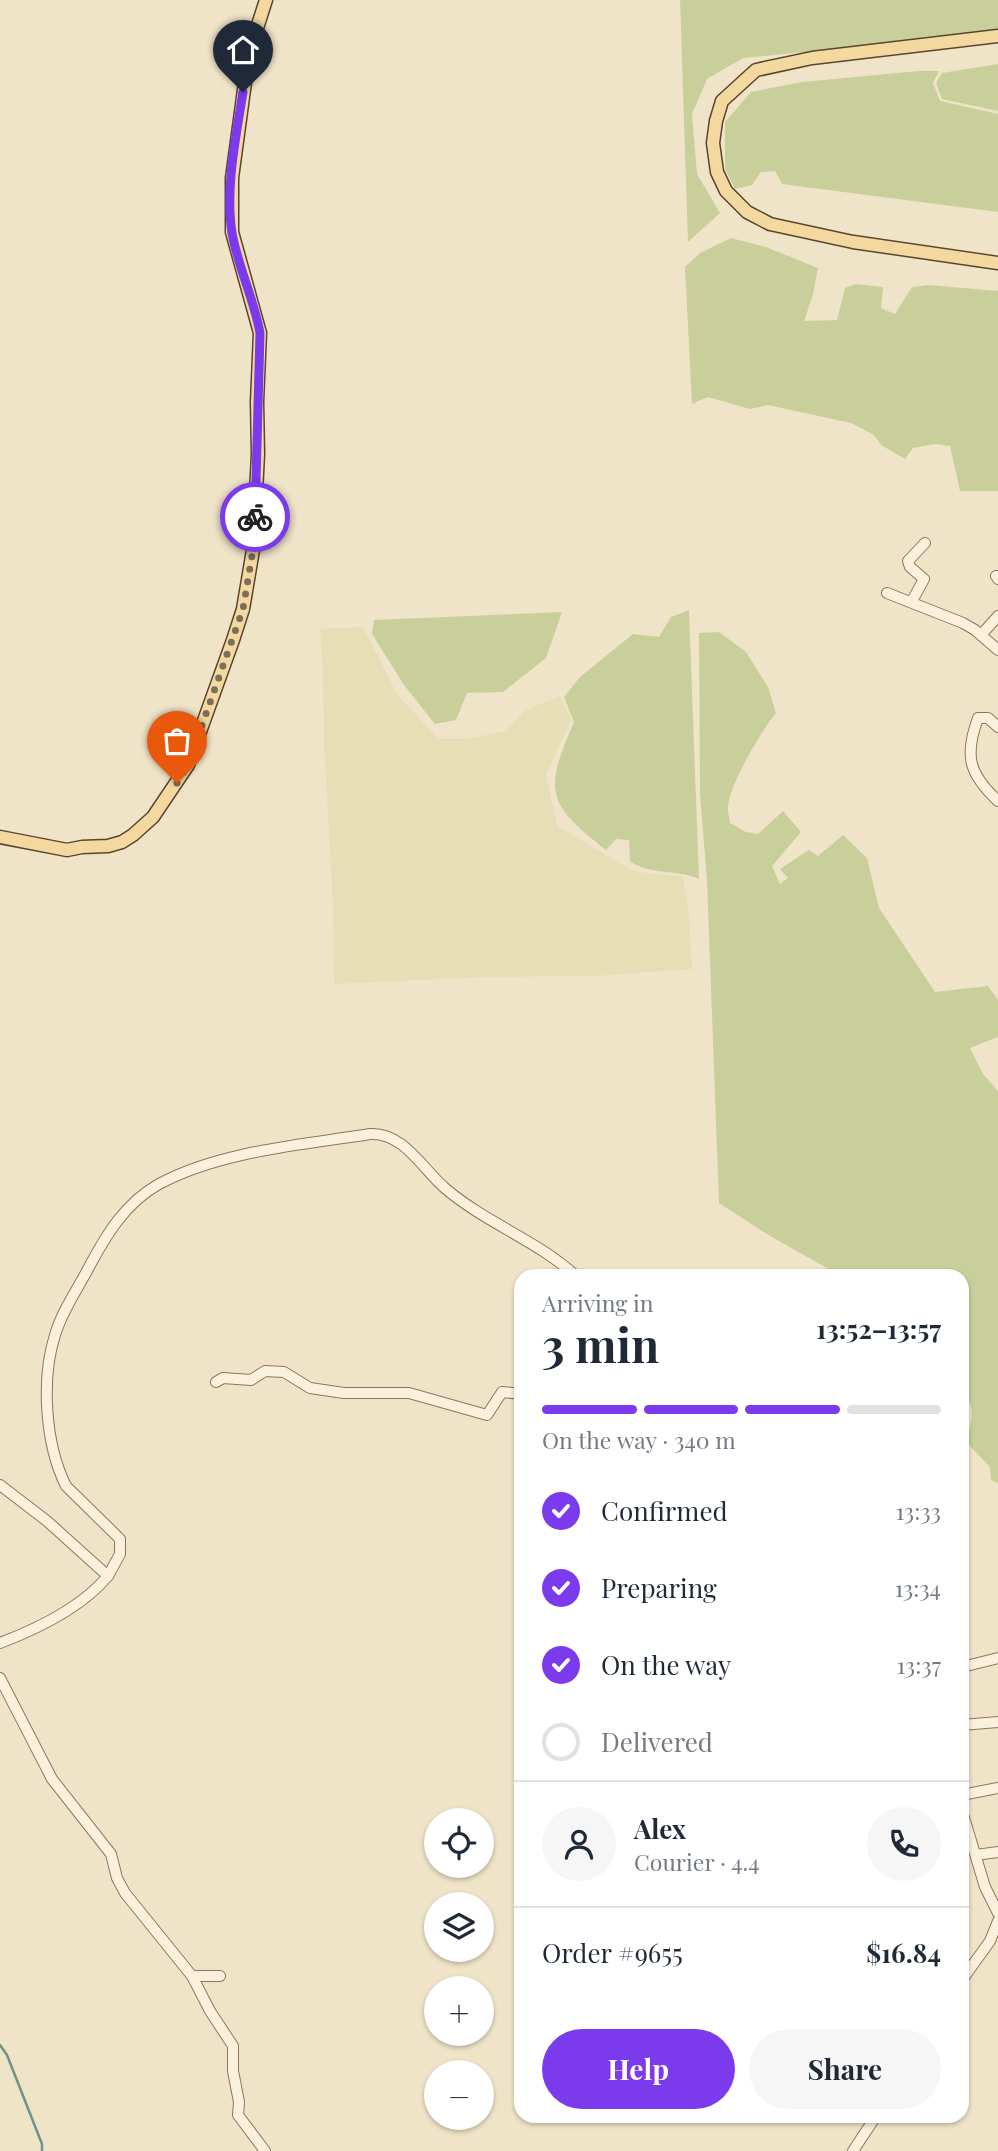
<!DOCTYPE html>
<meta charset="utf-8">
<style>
:root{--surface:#fff;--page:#f6f6f7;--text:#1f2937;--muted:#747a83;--line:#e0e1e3;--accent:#7c3aed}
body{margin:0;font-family:"Playfair Display",serif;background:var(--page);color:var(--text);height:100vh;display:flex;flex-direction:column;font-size:26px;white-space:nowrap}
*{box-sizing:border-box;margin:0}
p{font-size:23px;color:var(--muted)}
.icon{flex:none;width:38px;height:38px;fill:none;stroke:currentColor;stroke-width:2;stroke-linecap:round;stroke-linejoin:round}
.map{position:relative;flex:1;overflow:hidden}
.drawer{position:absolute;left:514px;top:1269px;width:455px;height:854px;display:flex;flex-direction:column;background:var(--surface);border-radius:21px;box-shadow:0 2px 5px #0004}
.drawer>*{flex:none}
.fabs{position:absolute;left:424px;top:1808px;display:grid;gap:14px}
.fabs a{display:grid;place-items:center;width:70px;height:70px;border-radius:50%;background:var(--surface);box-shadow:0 2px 5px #0004;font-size:35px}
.pin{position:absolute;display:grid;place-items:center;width:60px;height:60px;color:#fff;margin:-72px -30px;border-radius:50% 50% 50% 0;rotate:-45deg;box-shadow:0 0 7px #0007}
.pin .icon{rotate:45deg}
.courier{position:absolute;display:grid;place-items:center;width:70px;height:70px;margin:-35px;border:5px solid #7c3aed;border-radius:50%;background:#fff;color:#222;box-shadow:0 2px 9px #0007}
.overview em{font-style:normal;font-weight:700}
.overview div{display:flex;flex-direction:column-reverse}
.overview{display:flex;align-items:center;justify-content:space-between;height:119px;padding:0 28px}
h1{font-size:46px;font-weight:700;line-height:52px}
.bar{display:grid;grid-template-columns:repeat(4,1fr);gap:10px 7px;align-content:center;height:84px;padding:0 28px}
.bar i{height:9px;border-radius:5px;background:var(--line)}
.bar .on{background:var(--accent)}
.bar p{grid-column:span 4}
.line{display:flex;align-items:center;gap:18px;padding:0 28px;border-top:2px solid var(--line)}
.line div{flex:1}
.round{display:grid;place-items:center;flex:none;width:74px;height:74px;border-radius:37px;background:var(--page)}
ol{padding:0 28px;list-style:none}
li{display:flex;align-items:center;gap:21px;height:77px}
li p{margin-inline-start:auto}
li .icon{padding:7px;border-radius:50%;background:var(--accent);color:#fff;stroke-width:4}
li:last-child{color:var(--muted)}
li i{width:38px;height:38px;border:4px solid var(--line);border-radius:50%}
.button{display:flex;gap:14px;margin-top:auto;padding:14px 28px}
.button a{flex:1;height:80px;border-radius:42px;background:var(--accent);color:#fff;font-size:28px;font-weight:700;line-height:80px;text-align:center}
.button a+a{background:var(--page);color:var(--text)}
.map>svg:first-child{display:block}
.farmland{fill:#e6deb5}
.green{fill:#c9cf9b}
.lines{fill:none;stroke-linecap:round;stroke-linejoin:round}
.stream{stroke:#6f938a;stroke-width:2.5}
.minor-casing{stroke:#8d765c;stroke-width:12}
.major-casing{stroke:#5b4430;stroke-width:15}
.minor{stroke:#faf1dc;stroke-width:10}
.major{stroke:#f3d9a0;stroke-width:12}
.done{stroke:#7c6e5b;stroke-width:7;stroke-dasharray:0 12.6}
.route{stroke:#7c3aed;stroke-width:9}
</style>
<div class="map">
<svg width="998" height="2151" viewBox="0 0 998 2151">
<rect width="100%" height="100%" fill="#f0e4c8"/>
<path class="farmland" d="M363 627 397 694 438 739H467L506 731 526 710 560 696 571 720 546 775 557 826 631 870 651 874 683 876 689 915 692 969 596 976 484 977 334 984 333 902 324 743 323 669 320 629Z"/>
<g class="green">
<path d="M680 0H998V29L875 45 743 58 707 79 692 114 697 174 720 213 688 242Z"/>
<path d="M998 64V111L942 99 936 83 942 73Z"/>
<path d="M918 71H939L933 83 940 101 998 114V212L782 184 775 171 761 172 752 185 735 189 725 169V122L751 92 802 82Z"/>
<path d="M731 238 766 247 818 268 813 295 804 321 837 320 845 288 855 284 883 287 881 308 895 314 912 287 929 285 998 291V491H960L950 446 935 444 913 448 905 459 881 445 874 435 851 423 768 405 750 409 708 397 692 404 685 267 700 253Z"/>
<path d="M689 610 699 879C677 869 648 875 630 861L629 840 616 839 606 850C546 803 544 792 574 722L564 697 580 677 633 634 659 637 671 617Z"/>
<path d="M562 612 546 658 503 692 467 693 456 720 435 724 404 685 372 634 374 620Z"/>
<path d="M719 632 746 652 768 687 776 713C760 733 731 782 728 806 728 812 729 818 730 823L746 832 758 834 783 811 801 832 772 866 780 884 788 878 780 869 809 850 818 856 843 835 867 858 879 908 935 992 988 986 998 1000V1037L970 1048 983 1074 998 1091V1483L991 1480 990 1467 965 1441C972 1422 977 1409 963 1392L962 1276H841L770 1236 719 1203 707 881 700 793 699 633Z"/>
</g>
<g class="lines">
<path class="stream" d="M0 2045 7 2055 42 2144V2151"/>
<defs>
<g id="minor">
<path d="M996 576 998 579"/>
<path d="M887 593 963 623 975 630 998 650"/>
<path d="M912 601 924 579 910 567 908 561 925 543"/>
<path d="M981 635 998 616"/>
<path d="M998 727 988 718H978C964 756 969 774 998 801"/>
<path d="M216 1382 223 1378 251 1380 265 1371 284 1372 310 1388 344 1393H409L487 1415 502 1392 522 1394"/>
<path d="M0 1485 47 1521 108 1576 120 1554V1539L66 1486C45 1444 41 1379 55 1335 62 1311 77 1290 88 1269 106 1235 125 1203 159 1184 220 1151 302 1145 370 1134 404 1132 423 1170 446 1189 486 1223 538 1241 576 1276"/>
<path d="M0 1643C37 1629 82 1607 108 1576"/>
<path d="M962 1667 998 1658"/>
<path d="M0 1678 52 1779 111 1854 117 1878 125 1893 192 1976 210 2011 233 2046V2071L239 2102 238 2115 265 2151"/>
<path d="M962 1725 998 1722"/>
<path d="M962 1795 998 1788"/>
<path d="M962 1811 985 1887 998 1913"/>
<path d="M976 1855 998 1852"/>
<path d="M192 1976H220"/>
<path d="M962 1980 990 1941 998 1921"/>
<path d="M853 2151 876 2116"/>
</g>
<g id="major">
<path d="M998 36 812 58 756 70 722 101 716 121 713 143 717 172 726 191 747 212 770 224 853 242 998 263"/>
<path d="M0 837 67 850 82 847 108 846 122 842 133 835 153 817 188 765 233 640 243 609 253 550 258 454 257 402 260 333 232 232V178L249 53 266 0"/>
</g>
</defs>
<use href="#minor" class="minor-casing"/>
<use href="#major" class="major-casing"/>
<use href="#minor" class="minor"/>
<use href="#major" class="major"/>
</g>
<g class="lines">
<path class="done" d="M177 783 188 765 243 609 253 550 255 517"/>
<path class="route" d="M243 92C236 137 225 188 232 233 238 267 254 299 260 333L255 517"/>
</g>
</svg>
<div class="fabs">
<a><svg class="icon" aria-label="locate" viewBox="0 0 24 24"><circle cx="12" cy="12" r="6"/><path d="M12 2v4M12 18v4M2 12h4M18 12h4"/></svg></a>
<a><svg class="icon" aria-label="layers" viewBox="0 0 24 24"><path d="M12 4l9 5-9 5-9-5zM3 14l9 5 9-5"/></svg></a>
<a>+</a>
<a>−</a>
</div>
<div class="pin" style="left:177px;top:783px;background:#ea580c"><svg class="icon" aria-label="bag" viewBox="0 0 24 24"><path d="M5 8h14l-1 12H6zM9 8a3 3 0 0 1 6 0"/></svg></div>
<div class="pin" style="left:243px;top:92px;background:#1f2937"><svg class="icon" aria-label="home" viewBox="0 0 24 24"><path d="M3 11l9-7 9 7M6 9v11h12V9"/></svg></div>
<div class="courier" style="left:255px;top:517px"><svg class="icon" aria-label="bike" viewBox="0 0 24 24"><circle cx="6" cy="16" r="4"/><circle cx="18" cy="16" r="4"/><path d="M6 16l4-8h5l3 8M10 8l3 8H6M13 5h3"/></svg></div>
<section class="drawer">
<div class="overview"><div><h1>3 min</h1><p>Arriving in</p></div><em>13:52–13:57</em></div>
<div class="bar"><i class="on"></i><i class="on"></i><i class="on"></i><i></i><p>On the way · 340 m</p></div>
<ol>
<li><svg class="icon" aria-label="check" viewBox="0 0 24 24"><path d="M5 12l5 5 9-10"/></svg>Confirmed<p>13:33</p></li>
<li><svg class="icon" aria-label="check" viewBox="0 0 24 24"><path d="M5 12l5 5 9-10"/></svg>Preparing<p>13:34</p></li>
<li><svg class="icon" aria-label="check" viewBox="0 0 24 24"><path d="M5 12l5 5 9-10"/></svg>On the way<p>13:37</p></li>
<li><i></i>Delivered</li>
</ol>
<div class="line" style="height:126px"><a class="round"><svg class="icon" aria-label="person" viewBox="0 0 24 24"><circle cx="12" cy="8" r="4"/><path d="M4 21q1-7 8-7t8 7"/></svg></a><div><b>Alex</b><p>Courier · 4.4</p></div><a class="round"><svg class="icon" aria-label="phone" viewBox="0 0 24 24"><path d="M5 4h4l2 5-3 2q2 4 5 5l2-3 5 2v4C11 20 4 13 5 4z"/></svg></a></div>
<div class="line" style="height:91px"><div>Order #9655</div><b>$16.84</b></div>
<div class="button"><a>Help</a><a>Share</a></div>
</section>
</div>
